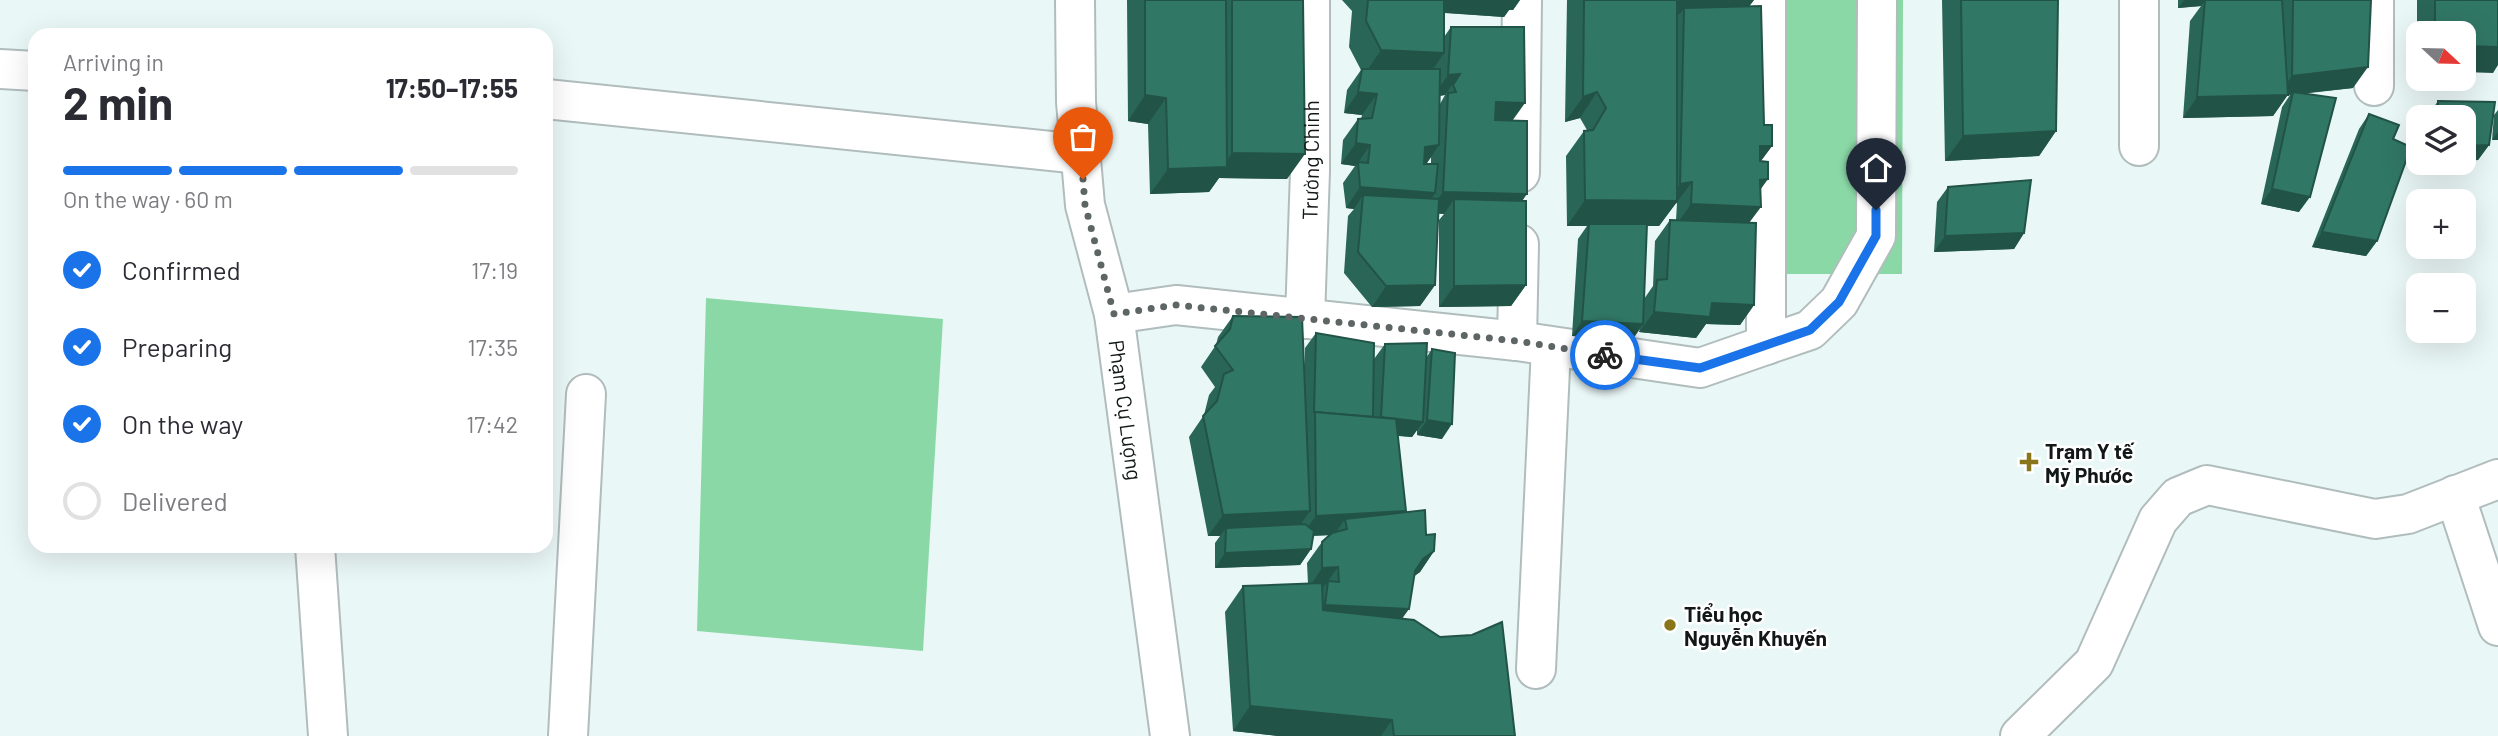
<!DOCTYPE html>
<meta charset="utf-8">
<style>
:root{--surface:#fff;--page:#f2f2f3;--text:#2b2b33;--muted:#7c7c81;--line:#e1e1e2;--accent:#1a73e8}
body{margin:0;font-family:Barlow,sans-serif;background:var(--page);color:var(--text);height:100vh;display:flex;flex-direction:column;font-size:26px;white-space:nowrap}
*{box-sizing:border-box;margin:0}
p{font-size:23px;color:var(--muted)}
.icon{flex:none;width:38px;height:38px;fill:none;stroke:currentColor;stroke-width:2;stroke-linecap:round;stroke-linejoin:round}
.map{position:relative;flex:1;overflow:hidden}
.side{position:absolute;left:28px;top:28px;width:525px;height:525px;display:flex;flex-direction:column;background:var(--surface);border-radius:21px;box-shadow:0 7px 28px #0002}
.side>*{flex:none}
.needle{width:46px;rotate:112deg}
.controls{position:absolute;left:2406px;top:21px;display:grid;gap:14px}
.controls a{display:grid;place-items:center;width:70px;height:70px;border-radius:14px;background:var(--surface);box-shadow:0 7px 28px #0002;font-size:35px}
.pin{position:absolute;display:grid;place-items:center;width:60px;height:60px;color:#fff;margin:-72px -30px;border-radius:50% 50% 50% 0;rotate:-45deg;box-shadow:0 0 7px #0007}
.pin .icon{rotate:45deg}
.courier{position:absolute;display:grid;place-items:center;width:70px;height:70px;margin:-35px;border:5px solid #1a73e8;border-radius:50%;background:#fff;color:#222;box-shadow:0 2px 9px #0007}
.head em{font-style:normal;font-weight:700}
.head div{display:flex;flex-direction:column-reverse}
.head{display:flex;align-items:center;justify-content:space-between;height:119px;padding:0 35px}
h1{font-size:46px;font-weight:700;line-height:52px}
.bar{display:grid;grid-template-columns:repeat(4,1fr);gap:10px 7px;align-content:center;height:84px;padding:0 35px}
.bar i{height:9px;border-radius:5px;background:var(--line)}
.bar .selected{background:var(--accent)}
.bar p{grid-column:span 4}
ol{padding:0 35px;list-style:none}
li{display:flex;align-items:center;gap:21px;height:77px}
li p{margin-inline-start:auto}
li .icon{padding:7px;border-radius:50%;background:var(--accent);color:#fff;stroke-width:4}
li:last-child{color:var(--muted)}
li i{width:38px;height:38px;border:4px solid var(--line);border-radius:50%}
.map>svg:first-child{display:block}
.green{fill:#8bd8a7}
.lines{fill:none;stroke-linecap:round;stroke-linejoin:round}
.minor-casing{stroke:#b0bdbc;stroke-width:42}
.tertiary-casing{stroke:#b0bdbc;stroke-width:42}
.minor{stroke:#fff;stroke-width:38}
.tertiary{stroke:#fff;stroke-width:38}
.wall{fill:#2a6658;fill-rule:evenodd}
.shaded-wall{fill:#225347}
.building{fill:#317766;stroke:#225347;stroke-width:2}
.done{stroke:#5e6565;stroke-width:7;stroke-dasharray:0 12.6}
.route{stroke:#1a73e8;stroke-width:9}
.poi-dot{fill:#8a761a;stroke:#fff;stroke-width:2.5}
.labels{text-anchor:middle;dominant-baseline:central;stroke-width:5;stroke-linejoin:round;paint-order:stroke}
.street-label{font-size:21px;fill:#121717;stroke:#fff}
.poi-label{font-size:21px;font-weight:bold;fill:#121717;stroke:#fff;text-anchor:start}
</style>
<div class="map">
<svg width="2498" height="736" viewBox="0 0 2498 736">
<rect width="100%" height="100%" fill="#eaf7f7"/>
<g class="green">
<path d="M1785 0H1903L1902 274H1784Z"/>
<path d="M706 298 943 319 923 651 697 631Z"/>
</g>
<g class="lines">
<defs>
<g id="minor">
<path d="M2139 0V146"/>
<path d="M0 69 35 71"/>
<path d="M2374 86V0"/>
<path d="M546 99 1080 154"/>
<path d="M1520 173 1522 0"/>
<path d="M1114 314 1176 305 1517 341 1700 368 1766 345"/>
<path id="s1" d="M1305 319 1310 171V0"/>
<path d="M1517 341 1519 244"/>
<path d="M2455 495 2498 626"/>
<path d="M315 546 328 736"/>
<path d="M1536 669 1551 347"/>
<path d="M568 736 586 394"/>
<path d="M2020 736 2094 663 2158 520 2178 497 2207 485 2375 519 2408 514 2498 479"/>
</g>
<g id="tertiary">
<path id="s2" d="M1075 0 1076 102 1085 205 1114 314 1170 736"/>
<path d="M1766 0V345L1810 330 1839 302 1876 236 1877 0"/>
</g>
</defs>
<use href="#minor" class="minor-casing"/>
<use href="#tertiary" class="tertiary-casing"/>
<use href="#minor" class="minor"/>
<use href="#tertiary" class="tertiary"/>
</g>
<g class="wall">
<path d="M1127 0H1303L1287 179 1219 178 1209 192 1150 194 1148 124 1128 121Z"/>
<path d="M1342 0H1520L1513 10H1509L1504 17 1444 13V37L1451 27 1513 121 1522 201 1526 285 1511 306 1439 307V220L1444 214 1438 213 1435 285 1420 306 1372 307 1344 273 1348 216 1354 209 1346 208 1343 183 1355 166 1341 164 1343 140 1358 119H1361L1362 115 1344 113 1347 90 1361 70 1349 47 1352 11ZM1445 95 1440 104V96ZM1431 157V164H1426Z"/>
<path d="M1567 0H1754L1749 6 1764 125 1772 146 1761 161 1760 190 1749 223 1754 305 1740 325 1706 324 1696 338 1639 332 1640 329 1632 340 1572 336 1578 239 1587 226H1567L1566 156 1584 131 1587 130 1580 118 1565 122ZM1677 203 1676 220H1670L1655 241 1653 286 1644 299 1647 226H1659L1675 204Z"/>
<path d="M1942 0H2058L2056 131 2039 156 1945 161Z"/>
<path d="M2178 0H2371L2353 88 2305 93 2299 212 2261 204 2282 107 2290 95 2287 96 2273 116 2183 118 2190 21 2201 6 2178 8Z"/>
<path d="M2417 0H2498L2493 73 2464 33H2418V70H2417Z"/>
<path d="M2438 101 2495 102 2489 145 2478 160 2464 161V117H2427Z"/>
<path d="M2498 110V140H2492L2494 115Z"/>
<path d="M2369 114 2393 139 2377 241 2366 256 2312 247 2359 129Z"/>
<path d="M2418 126V162H2412L2411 137Z"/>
<path d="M1948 187 2024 233 2014 249 1934 252 1937 202Z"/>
<path d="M1233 316 1305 372V348L1316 333 1373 381 1374 359 1385 344 1426 358 1432 349 1442 439 1417 435V430L1412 437 1398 436 1406 511 1405 512 1426 535 1434 551 1420 572 1414 576 1402 619 1515 736H1278L1233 731 1225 612 1243 586 1308 584 1307 563 1322 542 1330 535 1313 536 1311 549 1300 565 1215 568V543L1220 536H1208L1189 437 1204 415 1209 395 1215 387 1201 367 1216 345 1218 337Z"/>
</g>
<g class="shaded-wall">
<path d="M1443 0H1520L1513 10H1509L1504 17 1435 12Z"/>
<path d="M1679 0H1754L1748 8H1684L1680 14 1669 15Z"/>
<path d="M2184 0H2263H2205L2201 6 2178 8Z"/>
<path d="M2464 46 2498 47V65L2493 73 2464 72Z"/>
<path d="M1381 50 1444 53 1427 78 1364 75Z"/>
<path d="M2368 67 2353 88 2292 95 2293 92 2290 95 2287 96 2273 116 2183 118 2197 97 2278 95 2292 76Z"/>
<path d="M1460 74 1445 95 1434 96 1448 75Z"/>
<path d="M1358 92 1377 94 1362 115 1344 113Z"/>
<path d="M1597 92 1580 118 1565 122 1583 97Z"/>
<path d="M1145 95 1166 98 1148 124 1128 121Z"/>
<path d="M1496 102 1525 103 1510 124 1481 123Z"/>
<path d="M2056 131 2039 156 1945 161 1963 136Z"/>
<path d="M2498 132V140H2492Z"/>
<path d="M1356 143 1370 145 1356 166 1341 164Z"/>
<path d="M1439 145 1425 166 1411 168 1425 147Z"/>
<path d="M2489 145 2478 160 2464 161V146Z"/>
<path d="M1760 146H1772L1757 166Z"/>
<path d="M2418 152V162H2412Z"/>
<path d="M1232 153 1305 154 1287 179 1219 178 1209 192 1150 194 1168 169 1222 167Z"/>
<path d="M1768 179 1753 200 1760 180Z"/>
<path d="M1692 182 1659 226H1567L1585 200 1668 201 1680 184Z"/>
<path d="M1360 187 1435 193 1421 213 1363 195 1354 209 1346 208Z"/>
<path d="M2272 189 2310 197 2299 212 2261 204Z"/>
<path d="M1443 192 1527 194 1512 215 1454 199 1444 214 1428 213Z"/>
<path d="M1691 204 1761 207 1746 227 1676 225Z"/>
<path d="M2322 232 2377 241 2366 256 2312 247Z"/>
<path d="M2024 233 2014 249 1934 252 1945 236Z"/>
<path d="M1435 285 1420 306 1372 307 1386 286Z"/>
<path d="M1526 285 1511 306 1439 307 1454 286Z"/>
<path d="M1712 303 1754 305 1740 325 1706 324 1696 338 1639 332 1654 312Z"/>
<path d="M1582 321 1643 324 1632 340 1572 336Z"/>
<path d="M1381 418 1423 422 1412 437 1370 433Z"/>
<path d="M1427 420 1452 424 1442 439 1417 435Z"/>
<path d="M1310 511 1295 532 1226 528 1220 536H1208L1223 515Z"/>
<path d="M1406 511 1391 532 1347 529 1345 519 1334 535 1301 536 1316 516Z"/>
<path d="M1311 549 1300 565 1215 568 1225 553Z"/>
<path d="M1434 551 1420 572 1409 580 1423 559Z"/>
<path d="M1338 567 1323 588 1308 589 1322 568Z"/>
<path d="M1325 605 1409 609 1394 630 1310 626Z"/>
<path d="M1250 706 1392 720 1381 736H1278L1233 731Z"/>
</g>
<g class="building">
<path d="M1145 0H1226L1227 167 1168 169 1166 98 1145 95Z"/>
<path d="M1232 0H1303L1305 154 1232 153Z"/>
<path d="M1368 0H1444V53L1381 50 1366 21Z"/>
<path d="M1584 0H1677V201L1585 200 1584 131 1593 130 1606 108 1597 92 1583 97Z"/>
<path d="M1961 0H2058L2056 131 1963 136Z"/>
<path d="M2205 0H2282L2288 95 2197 97Z"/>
<path d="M2293 0H2371L2368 67 2292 76Z"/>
<path d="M2435 0H2498V47L2464 46V33H2435Z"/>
<path d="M1761 6 1764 125H1772V146H1760V161L1768 162V179L1760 180 1761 207 1691 204 1692 182 1680 184 1684 8Z"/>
<path d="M1451 27H1524L1525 103 1496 102 1495 120 1527 121V194L1443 192 1448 93 1456 92 1453 85 1460 74 1448 75Z"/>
<path d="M1362 69H1440L1439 145 1425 147 1424 164H1438L1435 193 1360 187 1358 162 1368 163 1370 145 1356 143 1358 119 1372 118 1377 94 1358 92Z"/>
<path d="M2293 92 2336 98 2310 197 2272 189Z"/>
<path d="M2438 101 2495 102 2489 145 2464 146V117H2436H2438Z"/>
<path d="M2369 114 2399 125 2393 139 2411 147 2377 241 2322 232Z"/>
<path d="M2031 180 2024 233 1945 236 1948 187Z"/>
<path d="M1363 195 1439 199 1435 285 1386 286 1358 252Z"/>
<path d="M1454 199 1526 201V285L1454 286Z"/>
<path d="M1670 220 1756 223 1754 305 1712 303 1710 317 1654 312 1657 280 1667 279Z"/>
<path d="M1589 224H1647L1643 324 1582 321Z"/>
<path d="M1233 316 1302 317 1310 511 1223 515 1203 416 1217 401 1224 374 1233 370 1215 346 1230 329Z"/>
<path d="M1316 333 1374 343 1373 417 1314 412Z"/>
<path d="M1427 343 1423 422 1381 417 1385 344Z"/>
<path d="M1432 349 1455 353 1452 424 1427 420Z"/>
<path d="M1315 412 1396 419 1406 511 1316 516Z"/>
<path d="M1425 510 1426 535 1435 534 1434 551 1423 559 1415 571 1409 609 1325 605 1328 581 1339 582 1338 567 1322 568V542L1332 533 1347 529 1345 519Z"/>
<path d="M1305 524 1314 531 1311 549 1225 553 1226 528Z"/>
<path d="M1322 583 1323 610 1414 620 1440 637 1472 635 1502 622 1515 736H1394L1392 720 1250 706 1243 586Z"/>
</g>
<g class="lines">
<path class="done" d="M1083 179 1085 205 1114 314 1176 305 1517 341 1605 355"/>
<path class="route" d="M1605 355 1700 368 1810 330 1839 302 1876 236V210"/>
</g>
<g class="poi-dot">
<path d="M2025.5 451.5h7v7h7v7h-7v7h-7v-7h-7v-7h7z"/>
<circle cx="1670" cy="625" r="7"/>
</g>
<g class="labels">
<g class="street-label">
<text stroke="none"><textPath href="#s1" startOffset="159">Trường Chinh</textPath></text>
<text stroke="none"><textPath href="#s2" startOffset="415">Phạm Cự Lượng</textPath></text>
</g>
<g class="poi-label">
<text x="2045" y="450">Trạm Y tế<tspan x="2045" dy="24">Mỹ Phước</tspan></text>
<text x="1684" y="613">Tiểu học<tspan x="1684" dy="24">Nguyễn Khuyến</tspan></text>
</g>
</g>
</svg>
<div class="controls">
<a><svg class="needle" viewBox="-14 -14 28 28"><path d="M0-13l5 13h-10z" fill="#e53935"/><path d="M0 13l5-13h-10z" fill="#7c7c81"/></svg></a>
<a><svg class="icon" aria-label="layers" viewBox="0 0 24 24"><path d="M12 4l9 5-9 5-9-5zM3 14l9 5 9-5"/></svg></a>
<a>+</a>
<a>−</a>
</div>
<div class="pin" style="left:1083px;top:179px;background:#ea580c"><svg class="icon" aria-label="bag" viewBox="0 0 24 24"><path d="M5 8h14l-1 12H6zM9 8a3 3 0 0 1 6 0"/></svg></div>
<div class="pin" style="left:1876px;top:210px;background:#1f2937"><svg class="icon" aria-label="home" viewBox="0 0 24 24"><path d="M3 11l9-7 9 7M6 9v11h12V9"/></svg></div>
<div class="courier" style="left:1605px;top:355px"><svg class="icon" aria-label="bike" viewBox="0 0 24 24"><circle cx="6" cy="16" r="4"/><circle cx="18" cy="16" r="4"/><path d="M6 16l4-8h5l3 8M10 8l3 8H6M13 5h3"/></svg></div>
<section class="side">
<div class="head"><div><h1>2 min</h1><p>Arriving in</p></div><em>17:50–17:55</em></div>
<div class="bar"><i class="selected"></i><i class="selected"></i><i class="selected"></i><i></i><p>On the way · 60 m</p></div>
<ol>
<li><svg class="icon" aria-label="check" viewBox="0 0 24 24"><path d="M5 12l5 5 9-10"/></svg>Confirmed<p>17:19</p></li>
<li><svg class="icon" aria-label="check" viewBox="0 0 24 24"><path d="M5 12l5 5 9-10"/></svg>Preparing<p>17:35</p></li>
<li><svg class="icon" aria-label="check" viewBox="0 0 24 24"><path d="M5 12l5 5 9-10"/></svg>On the way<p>17:42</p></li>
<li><i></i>Delivered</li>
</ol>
</section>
</div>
